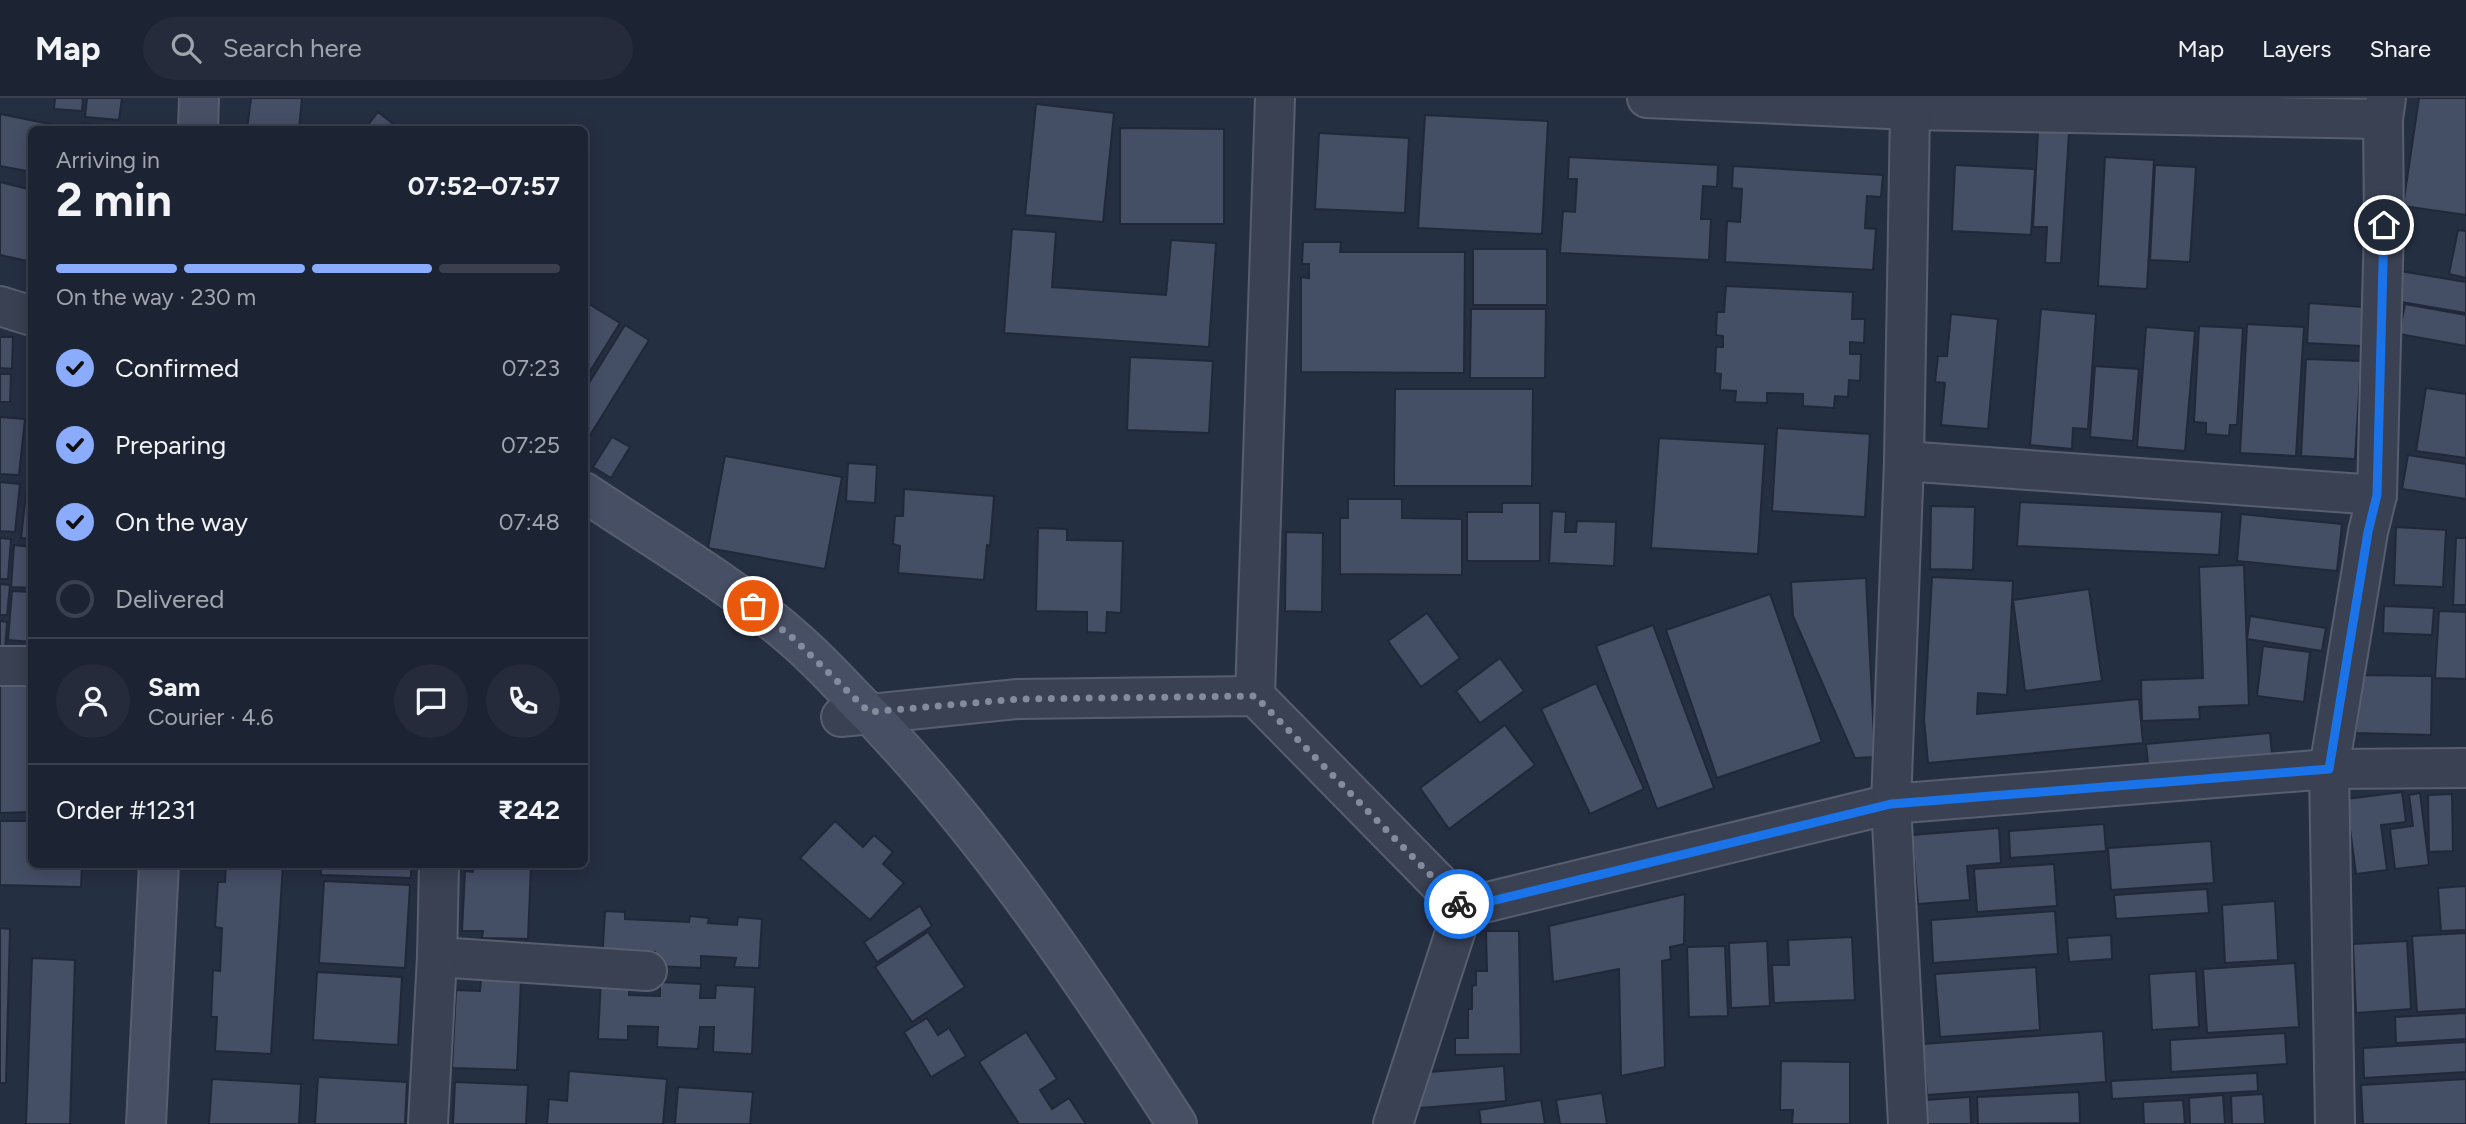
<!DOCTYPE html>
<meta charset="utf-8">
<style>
:root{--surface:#1c2332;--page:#252b3a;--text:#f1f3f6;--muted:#a0a4ac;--line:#3a404d;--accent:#8babfc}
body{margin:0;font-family:Figtree,sans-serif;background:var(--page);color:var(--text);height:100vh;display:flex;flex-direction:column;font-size:26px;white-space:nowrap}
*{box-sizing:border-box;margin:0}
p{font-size:23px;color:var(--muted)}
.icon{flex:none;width:38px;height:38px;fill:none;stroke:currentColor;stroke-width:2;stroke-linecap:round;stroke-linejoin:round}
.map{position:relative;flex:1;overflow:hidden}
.panel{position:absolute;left:28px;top:28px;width:560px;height:742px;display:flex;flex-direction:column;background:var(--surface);border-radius:10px;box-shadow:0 4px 18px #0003,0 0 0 2px var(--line)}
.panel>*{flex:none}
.pin{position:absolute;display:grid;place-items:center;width:60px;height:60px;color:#fff;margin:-30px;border:4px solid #fff;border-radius:50%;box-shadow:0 2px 7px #0007}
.courier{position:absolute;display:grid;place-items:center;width:70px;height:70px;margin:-35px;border:5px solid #1a73e8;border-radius:50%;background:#fff;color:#222;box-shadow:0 2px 9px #0007}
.head em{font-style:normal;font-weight:700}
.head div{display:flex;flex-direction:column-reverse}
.head{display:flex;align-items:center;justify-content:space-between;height:119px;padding:0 28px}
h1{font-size:46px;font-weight:700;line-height:52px}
.bar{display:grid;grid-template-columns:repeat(4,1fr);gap:10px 7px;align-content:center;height:84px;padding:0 28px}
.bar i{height:9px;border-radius:5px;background:var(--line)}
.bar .current{background:var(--accent)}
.bar p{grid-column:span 4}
.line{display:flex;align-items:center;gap:18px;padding:0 28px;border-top:2px solid var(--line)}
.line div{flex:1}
.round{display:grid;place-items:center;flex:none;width:74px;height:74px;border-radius:37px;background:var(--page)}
ol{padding:0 28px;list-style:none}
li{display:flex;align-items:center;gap:21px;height:77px}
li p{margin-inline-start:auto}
li .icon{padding:7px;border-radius:50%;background:var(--accent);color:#111;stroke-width:4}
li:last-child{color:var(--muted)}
li i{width:38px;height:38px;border:4px solid var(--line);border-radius:50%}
header{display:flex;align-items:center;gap:42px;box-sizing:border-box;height:98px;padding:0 35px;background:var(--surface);border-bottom:2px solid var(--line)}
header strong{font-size:33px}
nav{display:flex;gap:38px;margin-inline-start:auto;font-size:24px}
.search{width:490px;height:63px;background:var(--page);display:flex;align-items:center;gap:18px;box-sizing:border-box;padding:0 24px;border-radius:38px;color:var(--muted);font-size:26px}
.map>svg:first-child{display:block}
.building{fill:#444e65;stroke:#202839;stroke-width:2}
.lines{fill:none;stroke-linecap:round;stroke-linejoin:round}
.street-casing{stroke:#575f6f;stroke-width:42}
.secondary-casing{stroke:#575f6f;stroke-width:42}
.street{stroke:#394152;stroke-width:38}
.secondary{stroke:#474f65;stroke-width:38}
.done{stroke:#838b9c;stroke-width:7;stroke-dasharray:0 12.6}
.route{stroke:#1a73e8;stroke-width:9}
</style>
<header>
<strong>Map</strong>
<div class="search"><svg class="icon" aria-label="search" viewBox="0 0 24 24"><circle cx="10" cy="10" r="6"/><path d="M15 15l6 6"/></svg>Search here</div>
<nav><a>Map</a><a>Layers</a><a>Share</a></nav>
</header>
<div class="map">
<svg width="2466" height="1026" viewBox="0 0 2466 1026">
<rect width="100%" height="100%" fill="#252f42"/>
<g class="building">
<path d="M55 0H83L82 13 54 11Z"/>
<path d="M87 0H122L119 22 85 19Z"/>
<path d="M251 0H302L299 32H247Z"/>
<path d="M2419 0H2466V117L2403 108Z"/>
<path d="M1036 6 1114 15 1103 124 1025 117Z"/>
<path d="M378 14 401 32H364Z"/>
<path d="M0 16 55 27 54 32H32V74L0 68Z"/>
<path d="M1425 17 1548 23 1542 136 1418 130Z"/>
<path d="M82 25 130 32H81Z"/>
<path d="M1120 30 1224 31V126H1120Z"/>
<path d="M2038 32 2069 34 2061 165H2045L2047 129H2033Z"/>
<path d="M1319 35 1409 40 1405 115 1315 111Z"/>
<path d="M1569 59 1718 67 1717 89 1703 88 1701 121H1711L1709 162 1560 155 1563 113 1575 114 1577 81H1568Z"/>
<path d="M2105 59 2154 62 2147 191 2098 188Z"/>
<path d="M1955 67 2035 71 2031 137 1952 133Z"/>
<path d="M2155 67 2196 69 2190 164 2150 162Z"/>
<path d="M1733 68 1883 77 1881 99 1867 98 1865 130 1876 131 1873 172 1725 164 1727 123 1740 124 1742 91 1732 90Z"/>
<path d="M0 84 32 92V164L0 157Z"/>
<path d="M1012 131 1056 134 1052 189 1166 197 1171 142 1216 145 1209 249 1004 235Z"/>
<path d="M2458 132 2466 133V180L2449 176Z"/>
<path d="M1303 144H1341L1340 154H1465L1464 275 1301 274V179L1309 180V166H1302Z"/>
<rect x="1473" y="151" width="74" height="56"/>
<path d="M2400 173 2466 184V215L2395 203Z"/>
<path d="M1726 188 1853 194 1852 221H1865L1864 245 1850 244V256H1861L1860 283 1849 282 1848 299 1835 298 1834 310 1803 308V296L1767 295V305L1735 304 1736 293 1720 292 1721 276 1715 275 1716 249H1723V238L1716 237 1717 214H1724Z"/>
<path d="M584 203 620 225 584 283Z"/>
<path d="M2309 205 2364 209 2361 248 2307 245Z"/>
<path d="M2405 206 2466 217V248L2399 236Z"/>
<path d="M1471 211H1546L1545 280H1470Z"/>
<path d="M2041 211 2096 216 2088 331 2073 330 2072 351 2030 347Z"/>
<path d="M1951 216 1998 221 1988 331 1941 327 1945 285 1935 284 1938 258H1947Z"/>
<path d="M2247 226 2304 229 2296 358 2240 355Z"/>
<path d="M625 227 649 242 584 347V293Z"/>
<path d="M2199 228 2243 230 2237 327H2230L2229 338 2206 336V325L2194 324Z"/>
<path d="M2146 229 2195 233 2185 353 2137 349Z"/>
<path d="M0 239H13L12 271 0 270Z"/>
<path d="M1130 259 1213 263 1209 335 1127 332Z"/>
<path d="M2306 261 2361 263 2355 361 2301 358Z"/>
<path d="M2095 268 2139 271 2133 343 2090 339Z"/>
<path d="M27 271H32V303H28Z"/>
<path d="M0 276H11L10 304H0Z"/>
<path d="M2426 290 2466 296V360L2416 353Z"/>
<path d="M1395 291H1533L1532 388H1394Z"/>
<path d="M0 319 25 321 19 377 0 376Z"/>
<path d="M1777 330 1870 336 1865 419 1772 413Z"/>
<path d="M612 339 630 349 611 380 593 369Z"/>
<path d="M1659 340 1765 346 1758 456 1651 450Z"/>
<path d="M32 354V389H29Z"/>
<path d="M2408 357 2466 366V401L2402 391Z"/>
<path d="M725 358 842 379 825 471 708 450Z"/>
<path d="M848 365 877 367 875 405 846 403Z"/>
<path d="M0 384 20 386 15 434 0 433Z"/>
<path d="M904 391 994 398 990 448 987 447 984 482 898 475 900 448 893 446 895 418H903Z"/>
<path d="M26 396 32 397V441L21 440Z"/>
<path d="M1348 401H1402V420L1462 421V477L1340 476V420H1348Z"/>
<path d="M2020 404 2222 414 2219 457 2017 448Z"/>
<path d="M1502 405H1540V463H1467V414H1502Z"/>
<path d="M1931 408 1975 409 1973 472 1930 471Z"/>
<path d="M1552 413 1566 414 1565 434H1576L1577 423 1616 424 1614 468 1549 465Z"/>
<path d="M2241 416 2342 426 2337 473 2237 463Z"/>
<path d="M2396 429 2446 432 2443 489 2394 487Z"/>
<path d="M1038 430 1067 431V442L1123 443 1121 515 1107 514 1106 535 1087 534V514L1036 513Z"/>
<path d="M1286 434 1323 435 1322 514 1285 513Z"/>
<path d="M0 440 11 441 8 481H0Z"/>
<path d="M2456 440H2466V507H2453Z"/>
<path d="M14 447 32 449V490L11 489Z"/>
<path d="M2244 467 2249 607 2199 609 2200 621 2142 623 2141 582 2203 580 2199 469Z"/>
<path d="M1932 479 2013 483 2007 597 1978 595 1977 616 2139 601 2143 645 1928 665 1924 621Z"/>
<path d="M1866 480 1875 659 1855 660 1793 518 1791 484Z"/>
<path d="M0 486 10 487 7 517H0Z"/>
<path d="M2089 491 2102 583 2025 593 2013 502Z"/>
<path d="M12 493 32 494V544L8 542Z"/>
<path d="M1770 496 1822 644 1717 680 1666 532Z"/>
<path d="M2384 508 2434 510 2432 537 2383 535Z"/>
<path d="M2439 513 2466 514V581L2435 580Z"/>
<path d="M1427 515 1460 560 1421 589 1388 543Z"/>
<path d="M2250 518 2326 530 2322 553 2247 541Z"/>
<path d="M0 523 7 524 5 552H0Z"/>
<path d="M1653 527 1714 690 1657 711 1596 548Z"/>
<path d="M2263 548 2310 554 2304 604 2257 598Z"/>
<path d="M1500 560 1524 593 1480 625 1456 593Z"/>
<path d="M0 575H32V714L0 715Z"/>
<path d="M2357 577 2432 578 2431 637 2356 635Z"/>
<path d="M1596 585 1644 691 1590 716 1541 611Z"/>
<path d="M1505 627 1535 667 1449 731 1420 690Z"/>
<path d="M2270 635 2272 656 2148 666 2146 646Z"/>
<path d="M2402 694 2406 724 2381 727 2387 772 2356 776 2350 731 2342 732 2338 702Z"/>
<path d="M2420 695 2429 767 2395 771 2390 731 2413 728 2409 697Z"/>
<path d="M2452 696 2453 753 2429 754 2428 697Z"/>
<path d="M0 723H32V766H82L81 789 0 787Z"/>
<path d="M835 723 863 749 874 737 893 754 883 766 904 785 870 822 800 760Z"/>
<path d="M2104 726 2106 753 2010 760 2009 733Z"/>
<path d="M1999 730 2001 765 1967 768 1970 802 1918 806 1912 737Z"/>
<path d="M2211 743 2214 785 2111 792 2108 750Z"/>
<path d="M226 766H283L271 956 215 953 217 919H211L213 872 220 873 222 830 215 829 218 784H225Z"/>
<path d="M321 766H411V780L321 777Z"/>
<path d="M474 766H531L528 841 482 840 483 833H462L465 773 473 774Z"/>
<path d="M2054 766 2057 808 1977 814 1974 771Z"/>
<path d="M324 783 410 787 405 870 319 865Z"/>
<path d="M2466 788V832L2441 833 2438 790Z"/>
<path d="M2207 791 2209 815 2116 821 2114 797Z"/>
<path d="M1685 796 1684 846 1670 849 1671 861 1662 863 1665 969 1621 978 1619 871 1553 884 1549 828Z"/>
<path d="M2275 803 2278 862 2225 865 2222 807Z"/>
<path d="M920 808 932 828 877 864 864 844Z"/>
<path d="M605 813 625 814V821L689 824 690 818 709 820 708 825 737 827 738 819 762 821 759 870 734 869 736 860 701 858V870L654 868 655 854 623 853 602 862Z"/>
<path d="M2055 813 2058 856 1933 865 1931 822Z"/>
<path d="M0 830 10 831 6 985H0Z"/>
<path d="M1486 833H1519L1521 956 1455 957V940H1468V911H1472V888L1476 887V873H1487Z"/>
<path d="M928 834 965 889 912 924 875 869Z"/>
<path d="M2466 835V911L2417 914 2412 838Z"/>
<path d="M2111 837 2112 861 2069 864 2067 840Z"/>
<path d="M1852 839 1855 902 1774 905 1772 867H1789L1788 842Z"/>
<path d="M1767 843 1770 908 1731 910 1729 845Z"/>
<path d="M2407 843 2411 911 2356 915 2353 846Z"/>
<path d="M1725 848 1728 918 1689 919 1687 849Z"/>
<path d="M32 860 75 862 70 1026H26Z"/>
<path d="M2295 865 2299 929 2207 935 2203 871Z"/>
<path d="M2036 869 2040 932 1940 939 1935 876Z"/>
<path d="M2196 873 2199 929 2152 932 2149 876Z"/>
<path d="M317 874 402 879 398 947 313 942Z"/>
<path d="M601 880 630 881 629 897 660 898V884L701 886 700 900H715L716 887 755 889 752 956 713 954 714 929H700L698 951 657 949 658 929 628 928V942L598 941Z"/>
<path d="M481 881 521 883 517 972 452 970 456 892 480 893Z"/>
<path d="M2466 915V941L2396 945 2395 919Z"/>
<path d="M927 920 938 937 949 930 966 958 931 979 904 934Z"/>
<path d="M2103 933 2106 984 1927 997 1923 946Z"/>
<path d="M1026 934 1057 981 1040 992 1052 1011 1069 1000 1086 1026H1019L979 964Z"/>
<path d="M2285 935 2287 966 2171 974 2170 942Z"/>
<path d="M2466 944V974L2364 980 2363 950Z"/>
<path d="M1781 963 1850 964V1026H1792L1793 1012H1780Z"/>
<path d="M1504 968 1506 1003 1420 1010 1417 975Z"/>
<path d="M569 973 667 981 663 1026H547L549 1001 567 1003Z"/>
<path d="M2257 975 2258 993 2112 1001 2111 983Z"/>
<path d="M318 979 407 984 405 1026H315Z"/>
<path d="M212 981 301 986 299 1026H209Z"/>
<path d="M2466 981V1026H2363L2361 987Z"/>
<path d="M455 984 528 987 526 1026H453Z"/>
<path d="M678 989 753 994 750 1026H675Z"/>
<path d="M2079 994 2080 1025 1978 1026 1977 999Z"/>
<path d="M1602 995 1607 1026H1560L1556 1002Z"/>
<path d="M2263 996 2265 1026H2232L2231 998Z"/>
<path d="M2223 997 2225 1026H2190L2189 1000Z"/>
<path d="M1970 999 1971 1026H1926L1925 1002Z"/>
<path d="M1541 1002 1545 1026H1481L1479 1012Z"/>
<path d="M2183 1002 2185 1026H2144L2143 1004Z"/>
</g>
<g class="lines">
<defs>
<g id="street">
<path d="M1647 0 1910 12 2383 21"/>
<path d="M0 208 32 218"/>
<path d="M1904 363 2377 397"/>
<path d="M0 568H32"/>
<path d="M1255 598 1275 0"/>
<path d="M841 619 1018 601 1255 598 1463 810"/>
<path d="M1463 810 1891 706 2329 671 2466 670"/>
<path d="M437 859 647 873"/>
<path d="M428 1026 437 859 439 766"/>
<path d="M1393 1026 1463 810"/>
<path d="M1908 1026 1891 706 1904 363 1910 12 1912 0"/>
<path d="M2335 1026 2329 671 2368 434 2377 397 2384 127 2383 21 2386 0"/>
</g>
<g id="secondary">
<path d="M198 32 199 0"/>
<path d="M584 394C654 441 730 485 793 540 813 557 832 577 850 596 978 724 1079 875 1177 1026"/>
<path d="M146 1026 159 766"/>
</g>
</defs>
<use href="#street" class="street-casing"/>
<use href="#secondary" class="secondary-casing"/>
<use href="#street" class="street"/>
<use href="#secondary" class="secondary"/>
</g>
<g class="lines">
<path class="done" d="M753 508 794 541 869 614 1018 601 1255 598 1459 806"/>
<path class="route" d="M1459 806 1463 810 1891 706 2329 671 2368 434 2377 397 2384 127"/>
</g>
</svg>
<div class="pin" style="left:753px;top:508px;background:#ea580c"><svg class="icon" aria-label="bag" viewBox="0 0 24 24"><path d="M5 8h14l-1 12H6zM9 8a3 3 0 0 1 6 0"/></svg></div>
<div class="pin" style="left:2384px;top:127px;background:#1f2937"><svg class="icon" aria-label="home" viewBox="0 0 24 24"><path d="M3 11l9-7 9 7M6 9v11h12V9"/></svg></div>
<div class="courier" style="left:1459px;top:806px"><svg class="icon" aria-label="bike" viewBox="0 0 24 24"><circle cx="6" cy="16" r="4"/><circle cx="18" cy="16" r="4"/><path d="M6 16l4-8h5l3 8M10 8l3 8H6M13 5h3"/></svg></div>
<section class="panel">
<div class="head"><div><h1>2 min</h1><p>Arriving in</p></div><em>07:52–07:57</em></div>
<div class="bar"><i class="current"></i><i class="current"></i><i class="current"></i><i></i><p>On the way · 230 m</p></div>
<ol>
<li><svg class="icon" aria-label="check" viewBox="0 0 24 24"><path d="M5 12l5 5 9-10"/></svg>Confirmed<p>07:23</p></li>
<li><svg class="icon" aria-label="check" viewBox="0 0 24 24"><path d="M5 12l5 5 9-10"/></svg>Preparing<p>07:25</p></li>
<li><svg class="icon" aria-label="check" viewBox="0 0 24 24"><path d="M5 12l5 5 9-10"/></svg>On the way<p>07:48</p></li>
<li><i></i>Delivered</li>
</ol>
<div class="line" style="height:126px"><a class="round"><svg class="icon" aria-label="person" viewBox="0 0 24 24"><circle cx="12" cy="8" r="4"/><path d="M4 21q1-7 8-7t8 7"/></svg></a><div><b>Sam</b><p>Courier · 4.6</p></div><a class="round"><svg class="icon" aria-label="chat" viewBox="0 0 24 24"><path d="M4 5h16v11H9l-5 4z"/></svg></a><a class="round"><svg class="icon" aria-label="phone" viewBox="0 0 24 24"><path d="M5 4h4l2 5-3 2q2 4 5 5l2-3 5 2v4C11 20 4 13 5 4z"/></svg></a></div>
<div class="line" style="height:91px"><div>Order #1231</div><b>₹242</b></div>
</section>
</div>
